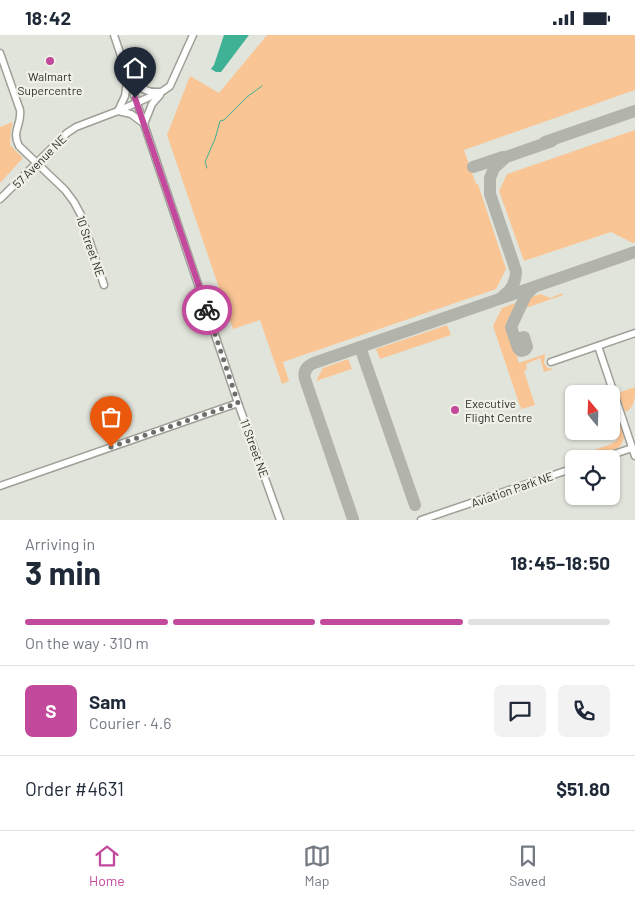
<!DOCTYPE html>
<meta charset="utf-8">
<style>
:root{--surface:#fff;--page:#f2f2f3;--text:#1f2937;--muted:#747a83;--line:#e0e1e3;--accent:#c2499c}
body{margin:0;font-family:Barlow,sans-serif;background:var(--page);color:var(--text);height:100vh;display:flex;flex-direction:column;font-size:19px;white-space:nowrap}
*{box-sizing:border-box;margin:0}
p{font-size:16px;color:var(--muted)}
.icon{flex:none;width:28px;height:28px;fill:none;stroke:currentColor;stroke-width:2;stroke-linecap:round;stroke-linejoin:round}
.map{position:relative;height:485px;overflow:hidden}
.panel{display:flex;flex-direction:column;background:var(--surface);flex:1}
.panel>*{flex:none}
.needle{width:32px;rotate:341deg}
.tools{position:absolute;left:565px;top:350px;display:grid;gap:10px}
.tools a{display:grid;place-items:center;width:55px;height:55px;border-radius:8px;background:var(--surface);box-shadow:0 1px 4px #0004;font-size:25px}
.pin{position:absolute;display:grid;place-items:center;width:42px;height:42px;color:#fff;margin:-51px -21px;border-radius:50% 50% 50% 0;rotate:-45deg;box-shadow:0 0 5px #0007}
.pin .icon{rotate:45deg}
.courier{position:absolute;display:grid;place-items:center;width:50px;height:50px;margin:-25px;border:4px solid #c2499c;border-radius:50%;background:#fff;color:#222;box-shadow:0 1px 6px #0007}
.headline em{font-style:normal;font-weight:700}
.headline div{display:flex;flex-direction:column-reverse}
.headline{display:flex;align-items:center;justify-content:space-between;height:85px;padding:0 25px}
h1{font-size:32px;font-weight:700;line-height:38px}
.bar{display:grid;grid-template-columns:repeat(4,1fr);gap:8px 5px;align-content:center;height:60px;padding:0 25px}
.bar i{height:6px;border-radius:4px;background:var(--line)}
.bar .current{background:var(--accent)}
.bar p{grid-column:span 4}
.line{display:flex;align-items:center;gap:12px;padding:0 25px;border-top:1px solid var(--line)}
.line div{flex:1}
.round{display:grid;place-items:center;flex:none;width:52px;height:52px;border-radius:8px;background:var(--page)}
.status{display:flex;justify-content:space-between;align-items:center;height:35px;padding:0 25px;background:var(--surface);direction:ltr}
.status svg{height:14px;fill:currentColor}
.dock{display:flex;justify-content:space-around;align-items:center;height:70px;border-top:1px solid var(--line);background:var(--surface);font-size:14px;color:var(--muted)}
.dock a{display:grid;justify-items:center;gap:2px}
.dock .current{color:var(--accent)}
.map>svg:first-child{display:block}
.green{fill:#f9c595}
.water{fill:#3fb195}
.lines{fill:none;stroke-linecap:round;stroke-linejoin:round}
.stream{stroke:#3fb195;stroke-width:1}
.taxiway{stroke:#b2b4ac;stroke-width:12}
.minor-casing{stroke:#9ea097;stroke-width:9}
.minor{stroke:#fff;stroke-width:6}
.done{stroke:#6d6f6a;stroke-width:5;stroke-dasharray:0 9}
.route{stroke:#c2499c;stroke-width:6}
.poi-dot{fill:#c2499c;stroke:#eff1e7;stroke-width:2}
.labels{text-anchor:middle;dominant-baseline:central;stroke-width:4.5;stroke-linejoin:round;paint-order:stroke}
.poi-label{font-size:12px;fill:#2f302d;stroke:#eff1e7}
.street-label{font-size:12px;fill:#2f302d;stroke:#eff1e7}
</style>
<div class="status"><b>18:42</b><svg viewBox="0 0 49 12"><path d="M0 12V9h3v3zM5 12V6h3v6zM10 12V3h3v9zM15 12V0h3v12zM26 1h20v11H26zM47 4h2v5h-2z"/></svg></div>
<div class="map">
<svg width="635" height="485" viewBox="0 0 635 485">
<rect width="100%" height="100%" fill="#e1e4da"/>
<g class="green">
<path d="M267 0H635V55L464 115 476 149H478L506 234 496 254 283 327 289 346 282 349 260 285 233 294 167 100 190 41 219 58Z"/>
<path d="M13 87 11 95 10 110 23 123 0 148V92Z"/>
<path d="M635 95V207L633 208 611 197 524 226 499 156 507 139Z"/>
<path d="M563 258V260L523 274 528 263 541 259 550 263Z"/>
<path d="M518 267V269L507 291 519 328 545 319 544 328 548 333 554 334 544 337 540 323 526 329 527 334 524 336 535 370 521 374 493 291 502 273Z"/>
<path d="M447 290 451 300 380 324 376 314Z"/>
<path d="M348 324 352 334 316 346 323 333Z"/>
<path d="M635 352C635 362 635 373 625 377L618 358Z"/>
<path d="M611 361 624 399C624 404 622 411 617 414 610 419 583 424 574 424V426L569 424 611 409 617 405 611 389Z"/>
</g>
<path class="water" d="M224 0H249L221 37H216L211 34 214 30Z"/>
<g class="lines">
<path class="stream" d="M207 133 205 127 215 104 220 86 224 85 247 62 262 51"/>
<g class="taxiway">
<path d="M545 107 635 76"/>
<path d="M473 132 503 122"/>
<path d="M503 261C512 255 516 247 516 236L490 159V143L494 133 506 122 552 106"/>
<path d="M514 302 517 304 524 302 527 312 525 315 521 316 518 313 511 292 526 260 534 252"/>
<path d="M360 312 415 470"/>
<path d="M353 484 305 344C303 336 307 331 314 328L635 217"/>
</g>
<defs>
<g id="minor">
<path d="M114 0 238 368 280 485"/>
<path d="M0 18 20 75C22 91 11 95 19 111L65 155 74 167 81 180 104 250"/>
<path d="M128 43C138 51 145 58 159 57"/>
<path d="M118 76 125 61 127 47"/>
<path d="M118 76 131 79 143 88"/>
<path d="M144 89 152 69 160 60"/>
<path d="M0 164 67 98 76 92 118 76 163 56 170 51 193 0"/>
<path d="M598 311 635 421"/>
<path d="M551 327 635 298"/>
<path d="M600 424 632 413"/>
<path d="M0 451 238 368"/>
<path d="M421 485 574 433"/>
</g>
</defs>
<use href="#minor" class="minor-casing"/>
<use href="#minor" class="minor"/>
</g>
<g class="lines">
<path class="done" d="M111 412 238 368 207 275"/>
<path class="route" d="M135 63 207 275"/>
</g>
<g class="poi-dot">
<circle cx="50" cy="26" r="5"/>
<circle cx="455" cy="375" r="5"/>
</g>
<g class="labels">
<g class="poi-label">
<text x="50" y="41">Walmart<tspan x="50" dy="14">Supercentre</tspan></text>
<text x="465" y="368" text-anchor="start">Executive<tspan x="465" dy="14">Flight Centre</tspan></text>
</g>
<g class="street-label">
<text transform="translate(39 126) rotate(-45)">57 Avenue NE</text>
<text transform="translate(91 211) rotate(71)">10 Street NE</text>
<text transform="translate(255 413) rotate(70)">11 Street NE</text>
<text transform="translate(512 454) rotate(-19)">Aviation Park NE</text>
</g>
</g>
</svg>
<div class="tools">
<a><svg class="needle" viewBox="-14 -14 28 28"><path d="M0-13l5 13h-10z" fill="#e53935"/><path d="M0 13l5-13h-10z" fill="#747a83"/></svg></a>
<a><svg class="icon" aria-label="locate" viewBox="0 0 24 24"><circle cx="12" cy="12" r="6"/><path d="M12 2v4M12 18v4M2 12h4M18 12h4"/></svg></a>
</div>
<div class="pin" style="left:111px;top:412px;background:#ea580c"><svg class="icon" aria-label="bag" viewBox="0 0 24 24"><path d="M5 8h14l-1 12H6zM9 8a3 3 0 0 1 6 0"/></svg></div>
<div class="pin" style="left:135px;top:63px;background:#1f2937"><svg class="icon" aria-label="home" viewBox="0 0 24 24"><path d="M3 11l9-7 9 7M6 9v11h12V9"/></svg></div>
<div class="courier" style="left:207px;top:275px"><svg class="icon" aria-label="bike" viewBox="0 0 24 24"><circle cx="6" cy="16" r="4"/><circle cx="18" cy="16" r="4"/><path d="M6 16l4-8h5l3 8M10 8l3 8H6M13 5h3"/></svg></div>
</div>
<section class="panel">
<div class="headline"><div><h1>3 min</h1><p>Arriving in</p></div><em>18:45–18:50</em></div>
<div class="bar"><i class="current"></i><i class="current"></i><i class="current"></i><i></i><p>On the way · 310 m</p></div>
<div class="line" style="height:90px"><b class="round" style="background:var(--accent);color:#fff">S</b><div><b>Sam</b><p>Courier · 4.6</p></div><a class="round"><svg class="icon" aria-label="chat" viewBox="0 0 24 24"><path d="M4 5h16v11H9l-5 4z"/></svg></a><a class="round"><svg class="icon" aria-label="phone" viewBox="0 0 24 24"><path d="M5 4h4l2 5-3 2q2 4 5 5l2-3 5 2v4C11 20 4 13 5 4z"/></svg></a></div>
<div class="line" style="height:65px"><div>Order #4631</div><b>$51.80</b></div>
</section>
<nav class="dock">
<a class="current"><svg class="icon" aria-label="home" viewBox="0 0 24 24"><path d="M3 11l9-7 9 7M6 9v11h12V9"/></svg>Home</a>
<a><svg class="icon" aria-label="map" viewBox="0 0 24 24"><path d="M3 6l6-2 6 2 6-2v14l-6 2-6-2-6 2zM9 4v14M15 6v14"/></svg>Map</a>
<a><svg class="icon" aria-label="saved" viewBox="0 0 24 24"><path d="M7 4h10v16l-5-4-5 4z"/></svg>Saved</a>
</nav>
